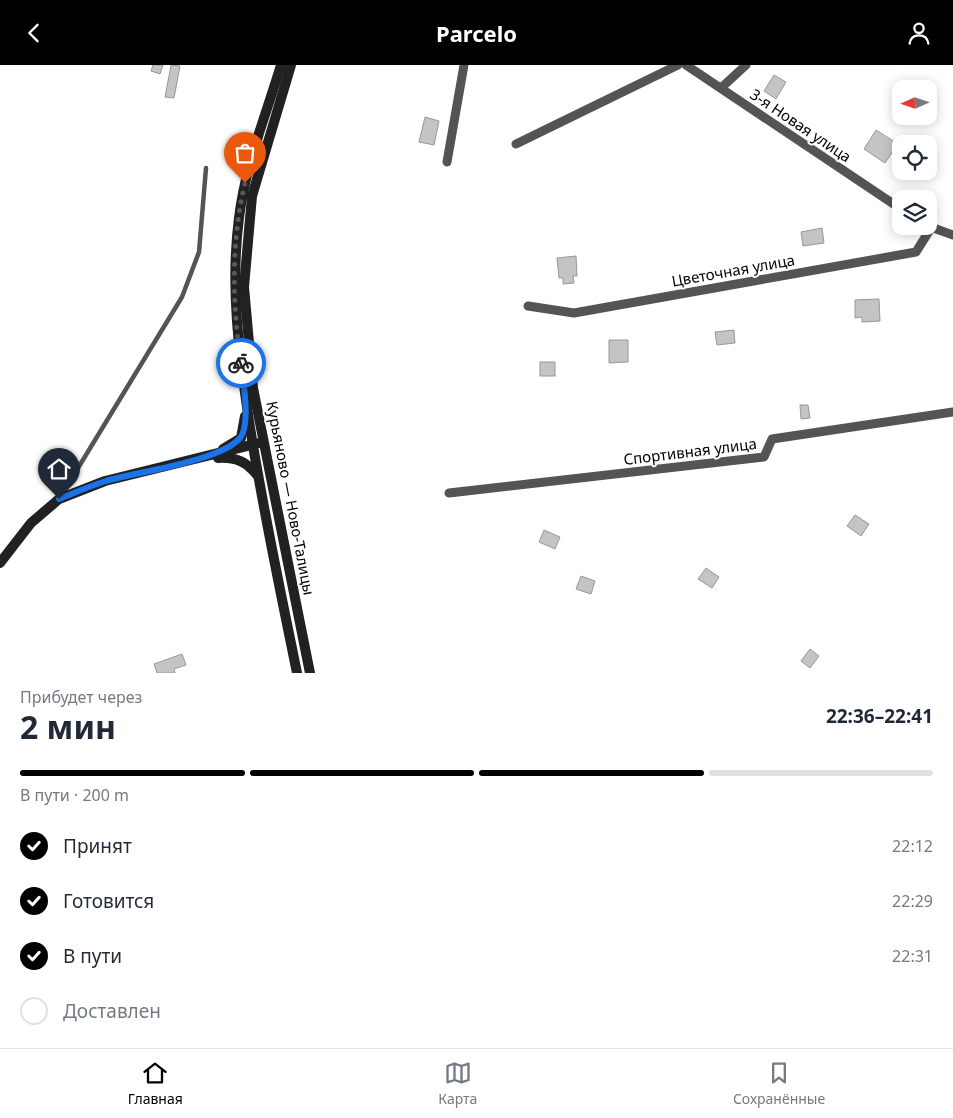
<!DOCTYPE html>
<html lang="ru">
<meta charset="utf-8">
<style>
:root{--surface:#fff;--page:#f2f2f3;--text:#1f2937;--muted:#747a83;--line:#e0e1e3;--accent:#000}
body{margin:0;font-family:"Noto Sans",sans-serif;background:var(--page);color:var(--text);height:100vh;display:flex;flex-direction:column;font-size:19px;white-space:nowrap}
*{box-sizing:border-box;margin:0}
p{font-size:16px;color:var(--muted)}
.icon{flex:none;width:28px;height:28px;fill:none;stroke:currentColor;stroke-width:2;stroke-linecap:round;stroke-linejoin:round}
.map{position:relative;height:608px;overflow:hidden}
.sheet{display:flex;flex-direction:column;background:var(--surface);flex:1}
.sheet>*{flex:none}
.needle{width:32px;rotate:267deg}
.tools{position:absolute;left:892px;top:15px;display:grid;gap:10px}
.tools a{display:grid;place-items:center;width:45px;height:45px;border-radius:10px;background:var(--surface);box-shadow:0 2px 12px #0003;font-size:25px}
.pin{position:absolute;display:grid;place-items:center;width:42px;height:42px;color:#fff;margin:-51px -21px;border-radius:50% 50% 50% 0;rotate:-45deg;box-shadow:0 0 5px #0007}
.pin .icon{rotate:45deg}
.courier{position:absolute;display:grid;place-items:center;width:50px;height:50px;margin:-25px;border:4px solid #1a73e8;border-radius:50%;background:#fff;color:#222;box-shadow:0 1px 6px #0007}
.summary em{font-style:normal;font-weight:700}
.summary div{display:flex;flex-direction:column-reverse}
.summary{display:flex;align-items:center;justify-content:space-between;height:85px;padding:0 20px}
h1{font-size:32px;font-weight:700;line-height:38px}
.bar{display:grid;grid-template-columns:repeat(4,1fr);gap:8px 5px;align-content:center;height:60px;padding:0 20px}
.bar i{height:6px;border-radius:4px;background:var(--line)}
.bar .selected{background:var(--accent)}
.bar p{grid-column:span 4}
ol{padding:0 20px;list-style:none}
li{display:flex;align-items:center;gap:15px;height:55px}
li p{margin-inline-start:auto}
li .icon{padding:5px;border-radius:50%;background:var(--accent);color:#fff;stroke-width:4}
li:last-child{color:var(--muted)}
li i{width:28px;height:28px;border:2px solid var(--line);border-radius:50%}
header{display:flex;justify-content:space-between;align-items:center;height:65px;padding:0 20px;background:var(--accent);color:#fff;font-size:22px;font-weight:700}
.dock{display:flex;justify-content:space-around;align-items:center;height:70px;border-top:1px solid var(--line);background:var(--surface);font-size:14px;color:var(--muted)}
.dock a{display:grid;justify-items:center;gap:2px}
.dock .selected{color:var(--accent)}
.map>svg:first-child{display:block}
.building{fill:#c4c4c4;stroke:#989898}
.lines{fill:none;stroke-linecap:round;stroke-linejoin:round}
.service{stroke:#545454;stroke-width:4.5}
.minor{stroke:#545454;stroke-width:9}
.secondary{stroke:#212121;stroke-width:10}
.done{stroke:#595959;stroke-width:5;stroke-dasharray:0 9}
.route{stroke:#1a73e8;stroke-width:6}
.labels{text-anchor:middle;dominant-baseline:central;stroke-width:4;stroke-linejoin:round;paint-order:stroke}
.street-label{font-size:15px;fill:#000;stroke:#fff}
</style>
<header><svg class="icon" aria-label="back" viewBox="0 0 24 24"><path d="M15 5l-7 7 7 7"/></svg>Parcelo<svg class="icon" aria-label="person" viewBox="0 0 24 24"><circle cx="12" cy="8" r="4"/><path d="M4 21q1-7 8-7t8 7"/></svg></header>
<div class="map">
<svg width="953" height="608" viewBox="0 0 953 608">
<rect width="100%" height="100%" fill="#fff"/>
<g class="building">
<path d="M153 0H163L160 9 151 6Z"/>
<path d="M171 0 180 1 174 33 165 32Z"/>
<path d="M774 10 786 17 776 34 764 26Z"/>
<path d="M425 52 439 56 434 80 419 77Z"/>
<path d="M876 65 898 79 885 98 864 84Z"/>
<path d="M822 163 824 178 803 181 801 167Z"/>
<path d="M576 191 577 211H573L574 218 563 219V213H559L557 193Z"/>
<path d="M879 234 880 256 862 257V252L855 253V235Z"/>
<path d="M734 265 735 278 717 280 715 267Z"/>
<path d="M609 275H628V297L609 298Z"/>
<rect x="540" y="297" width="15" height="14"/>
<path d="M800 340H808L810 353 801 354Z"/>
<path d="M855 450 869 459 861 471 847 461Z"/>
<path d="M544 465 560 472 555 484 539 477Z"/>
<path d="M706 503 719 512 712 523 698 514Z"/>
<path d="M581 511 595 516 591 529 576 524Z"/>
<path d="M810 584 819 591 810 603 801 596Z"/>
<path d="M182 589 186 600 174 604 175 608H157L154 599Z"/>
</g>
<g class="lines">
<path class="service" d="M61 431 182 232 199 187 206 103"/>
<g class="minor">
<path d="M686 0 901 144"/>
<path d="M721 23 746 0"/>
<path d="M516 79 678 0"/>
<path d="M447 97 464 0"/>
<path d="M928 161 953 170"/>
<path d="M528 241 574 248 916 187 931 163"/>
<path d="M449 428 764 392 772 374 953 347"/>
</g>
<g class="secondary">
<path d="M281 0C266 50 245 101 239 153 230 221 239 288 249 356 262 440 280 524 297 608"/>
<path d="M291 0 252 131 244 222 253 323 310 608"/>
<path d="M223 384 241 373 245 351"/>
<path d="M218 393C235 392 246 396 257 410"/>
<path d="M0 498 31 458 59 434 105 416 259 378"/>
</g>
</g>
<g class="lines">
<path class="done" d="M241 298C232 239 231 176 245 118"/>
<path class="route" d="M59 434C74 428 90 421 106 416 136 407 221 396 240 373 251 359 243 315 241 298"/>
</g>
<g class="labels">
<g class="street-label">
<text transform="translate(801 60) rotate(34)">3-я Новая улица</text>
<text transform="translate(733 205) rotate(-10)">Цветочная улица</text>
<text transform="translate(690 386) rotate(-7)">Спортивная улица</text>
<text transform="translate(291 433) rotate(79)">Курьяново — Ново-Талицы</text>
</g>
</g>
</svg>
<div class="tools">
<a><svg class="needle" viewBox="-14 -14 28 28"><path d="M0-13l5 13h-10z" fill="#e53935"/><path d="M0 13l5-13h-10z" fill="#747a83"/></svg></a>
<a><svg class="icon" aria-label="locate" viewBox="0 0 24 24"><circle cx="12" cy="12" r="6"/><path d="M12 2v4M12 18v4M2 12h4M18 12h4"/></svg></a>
<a><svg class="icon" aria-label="layers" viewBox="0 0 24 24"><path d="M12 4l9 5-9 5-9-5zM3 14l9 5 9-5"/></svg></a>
</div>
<div class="pin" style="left:245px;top:118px;background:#ea580c"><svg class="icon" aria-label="bag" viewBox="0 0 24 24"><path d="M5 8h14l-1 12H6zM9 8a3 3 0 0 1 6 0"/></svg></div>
<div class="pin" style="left:59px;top:434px;background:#1f2937"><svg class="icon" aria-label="home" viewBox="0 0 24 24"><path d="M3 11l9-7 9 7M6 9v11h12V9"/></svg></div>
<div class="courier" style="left:241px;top:298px"><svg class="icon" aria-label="bike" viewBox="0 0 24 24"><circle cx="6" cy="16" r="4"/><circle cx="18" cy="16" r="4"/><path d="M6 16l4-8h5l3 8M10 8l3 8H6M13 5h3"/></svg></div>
</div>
<section class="sheet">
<div class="summary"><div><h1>2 мин</h1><p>Прибудет через</p></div><em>22:36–22:41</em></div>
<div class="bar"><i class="selected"></i><i class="selected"></i><i class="selected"></i><i></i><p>В пути · 200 m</p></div>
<ol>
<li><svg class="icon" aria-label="check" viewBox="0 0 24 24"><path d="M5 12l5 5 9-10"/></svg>Принят<p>22:12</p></li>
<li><svg class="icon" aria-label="check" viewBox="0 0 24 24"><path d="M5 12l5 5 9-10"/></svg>Готовится<p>22:29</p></li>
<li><svg class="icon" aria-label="check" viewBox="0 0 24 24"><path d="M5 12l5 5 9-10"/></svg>В пути<p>22:31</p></li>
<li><i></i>Доставлен</li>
</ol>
</section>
<nav class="dock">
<a class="selected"><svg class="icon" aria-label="home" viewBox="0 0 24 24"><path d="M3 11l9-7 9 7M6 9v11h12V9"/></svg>Главная</a>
<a><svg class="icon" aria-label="map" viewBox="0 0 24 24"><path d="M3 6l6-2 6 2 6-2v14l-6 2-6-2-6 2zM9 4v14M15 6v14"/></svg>Карта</a>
<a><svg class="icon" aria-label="saved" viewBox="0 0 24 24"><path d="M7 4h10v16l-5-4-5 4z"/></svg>Сохранённые</a>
</nav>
